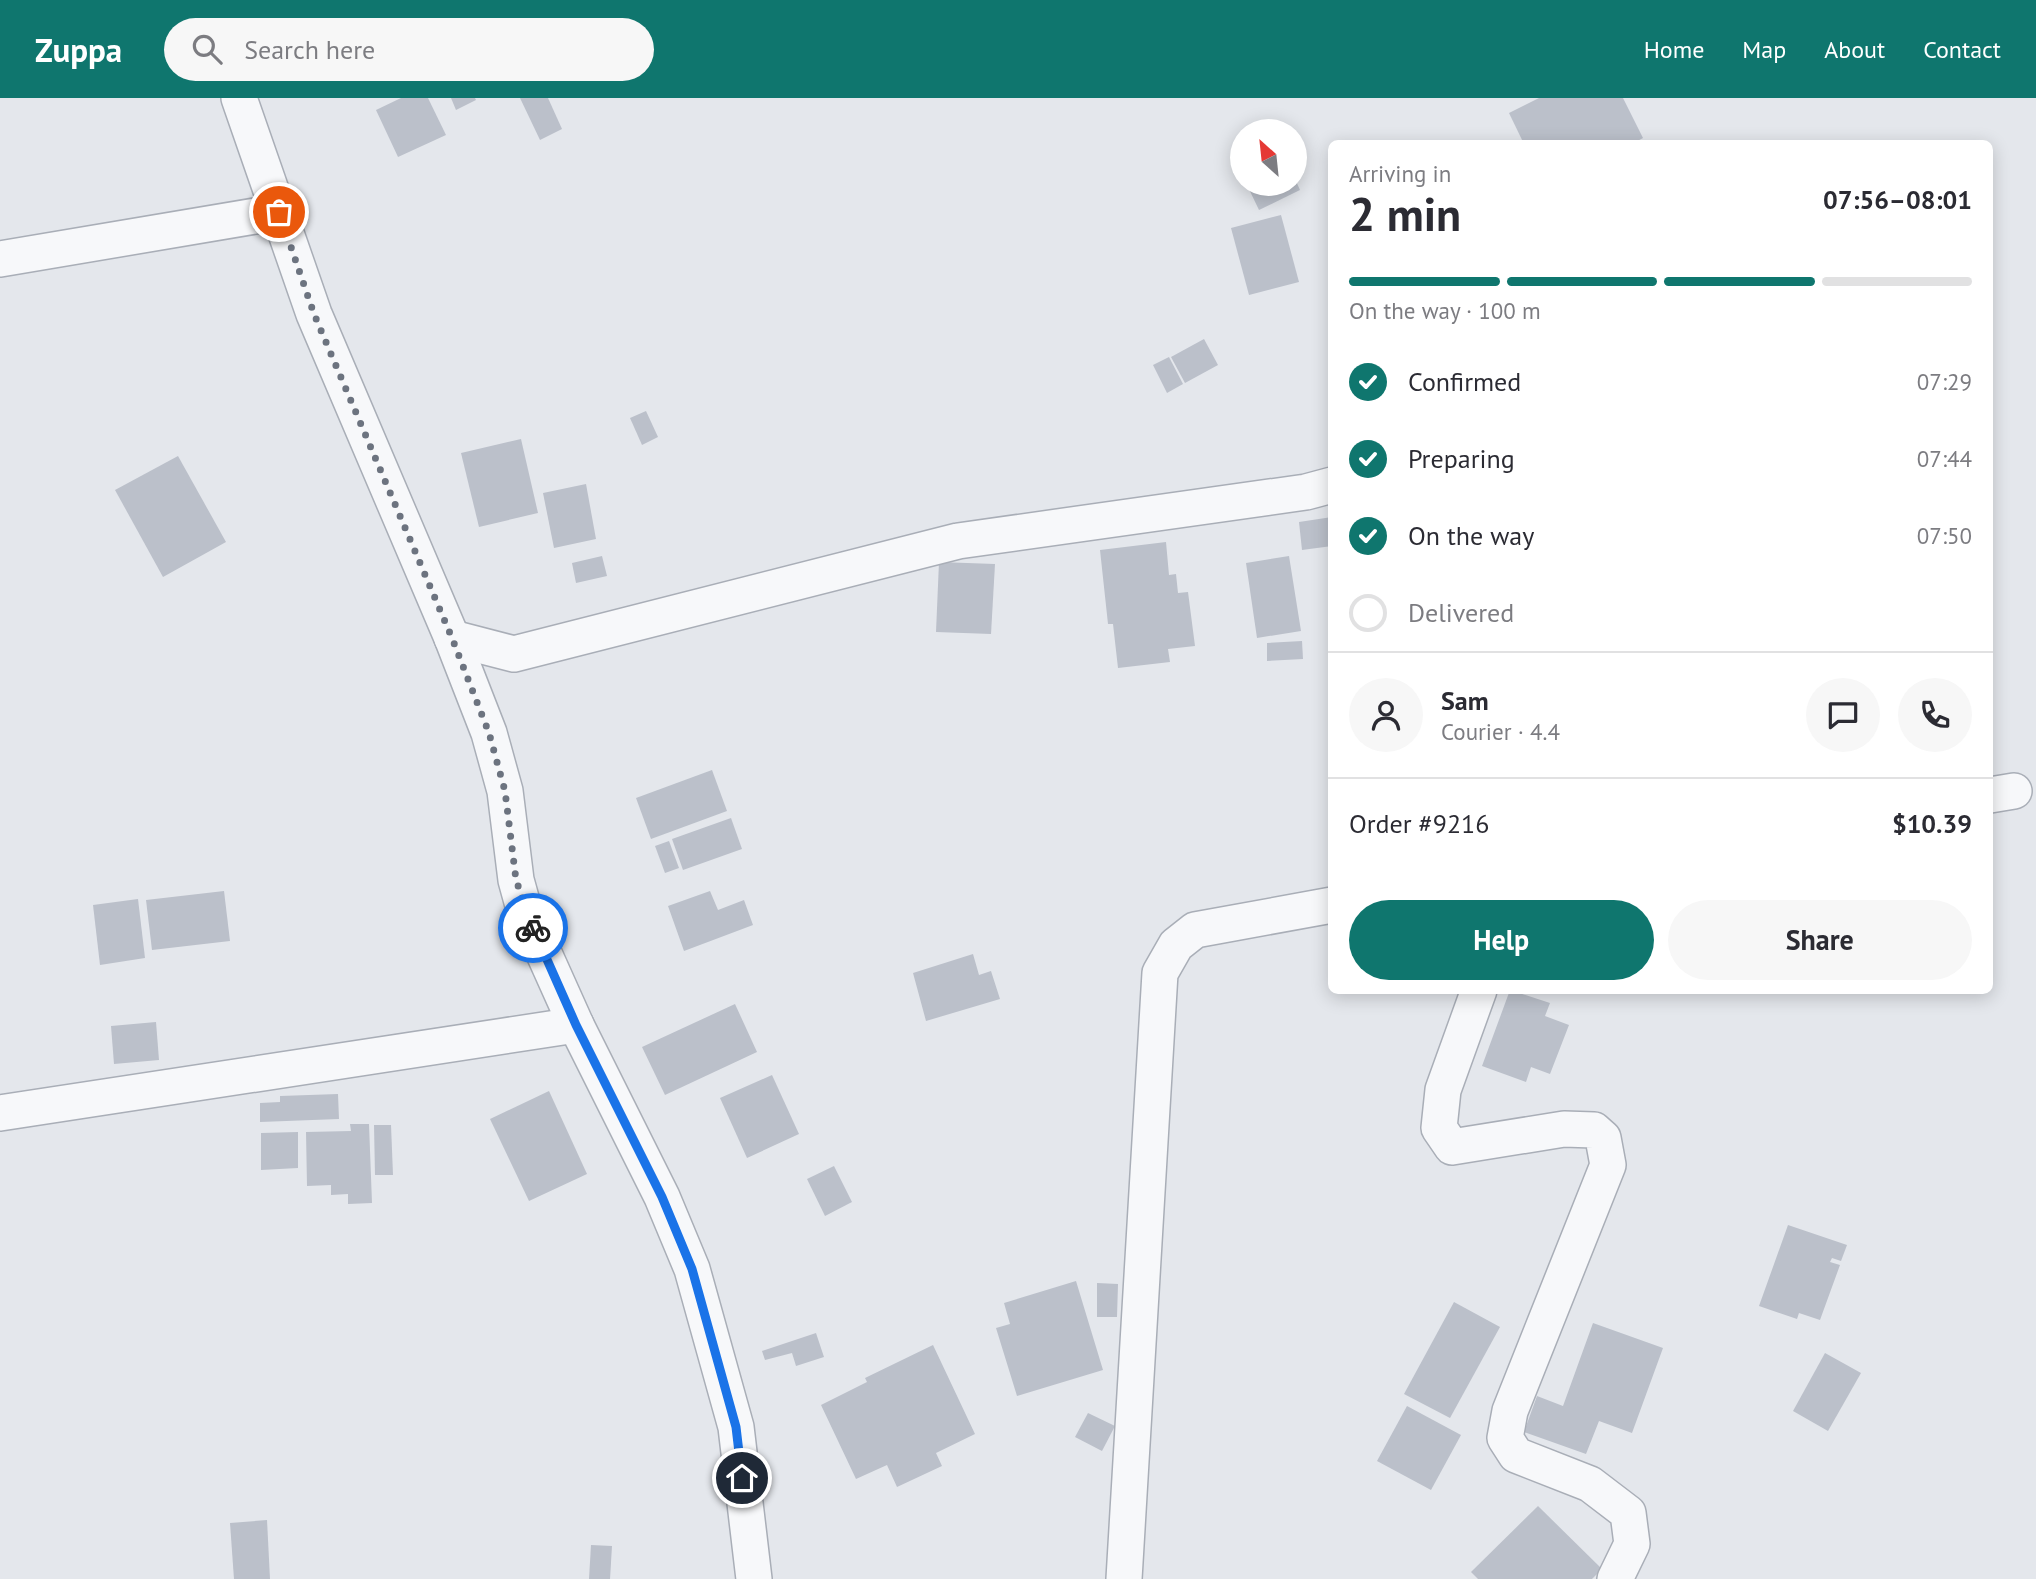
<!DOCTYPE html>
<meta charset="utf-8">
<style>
:root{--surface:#fff;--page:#f7f7f7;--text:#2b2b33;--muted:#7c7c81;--line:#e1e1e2;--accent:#0f766e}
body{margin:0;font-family:"PT Sans",sans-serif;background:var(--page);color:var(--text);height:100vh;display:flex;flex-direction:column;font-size:26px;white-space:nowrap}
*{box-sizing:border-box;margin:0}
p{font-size:23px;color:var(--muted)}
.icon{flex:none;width:38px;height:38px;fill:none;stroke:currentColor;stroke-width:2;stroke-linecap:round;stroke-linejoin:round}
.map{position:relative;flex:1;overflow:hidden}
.side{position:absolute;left:1328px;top:42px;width:665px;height:854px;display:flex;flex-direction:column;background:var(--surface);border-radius:10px;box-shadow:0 4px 18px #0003}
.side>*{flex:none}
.needle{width:46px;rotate:333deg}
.tools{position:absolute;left:1230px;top:21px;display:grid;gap:14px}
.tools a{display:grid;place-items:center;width:77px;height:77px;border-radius:50%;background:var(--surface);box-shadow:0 4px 18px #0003;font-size:35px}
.pin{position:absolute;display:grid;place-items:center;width:60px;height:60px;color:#fff;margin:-30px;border:4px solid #fff;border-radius:50%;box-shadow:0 2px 7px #0007}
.courier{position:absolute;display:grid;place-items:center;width:70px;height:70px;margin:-35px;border:5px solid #1a73e8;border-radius:50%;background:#fff;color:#222;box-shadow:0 2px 9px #0007}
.head em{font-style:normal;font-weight:600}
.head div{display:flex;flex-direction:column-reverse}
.head{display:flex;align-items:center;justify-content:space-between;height:119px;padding:0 21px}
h1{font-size:46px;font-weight:600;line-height:52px}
.bar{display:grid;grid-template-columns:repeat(4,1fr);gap:10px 7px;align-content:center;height:84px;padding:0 21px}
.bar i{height:9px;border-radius:5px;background:var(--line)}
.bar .active{background:var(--accent)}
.bar p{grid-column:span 4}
.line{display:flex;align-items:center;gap:18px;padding:0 21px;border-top:2px solid var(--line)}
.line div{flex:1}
.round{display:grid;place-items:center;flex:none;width:74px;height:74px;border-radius:37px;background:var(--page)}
ol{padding:0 21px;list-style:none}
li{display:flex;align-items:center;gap:21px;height:77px}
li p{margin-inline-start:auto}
li .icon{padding:7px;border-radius:50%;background:var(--accent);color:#fff;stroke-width:4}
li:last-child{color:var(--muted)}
li i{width:38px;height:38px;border:4px solid var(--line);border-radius:50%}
.primary-button{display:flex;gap:14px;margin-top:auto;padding:14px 21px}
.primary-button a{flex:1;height:80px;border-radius:42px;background:var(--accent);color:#fff;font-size:28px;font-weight:600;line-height:80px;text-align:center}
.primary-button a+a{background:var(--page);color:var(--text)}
header{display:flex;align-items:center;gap:42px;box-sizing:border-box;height:98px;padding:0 35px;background:var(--accent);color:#fff}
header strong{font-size:33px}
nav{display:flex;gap:38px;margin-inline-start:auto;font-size:24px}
.search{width:490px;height:63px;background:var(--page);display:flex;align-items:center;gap:18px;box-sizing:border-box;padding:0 24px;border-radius:38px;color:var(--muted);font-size:26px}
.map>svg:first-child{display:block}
.building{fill:#bbc0ca}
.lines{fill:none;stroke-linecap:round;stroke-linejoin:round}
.minor-casing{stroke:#a9aeb7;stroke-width:38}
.minor{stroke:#f7f8fa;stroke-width:35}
.done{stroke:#6c737f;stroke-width:7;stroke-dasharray:0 12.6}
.route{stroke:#1a73e8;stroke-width:9}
</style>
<header>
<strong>Zuppa</strong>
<div class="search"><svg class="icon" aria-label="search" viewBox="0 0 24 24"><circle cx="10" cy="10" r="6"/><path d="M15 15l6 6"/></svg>Search here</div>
<nav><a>Home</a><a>Map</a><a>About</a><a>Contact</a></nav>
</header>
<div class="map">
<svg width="2036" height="1481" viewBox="0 0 2036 1481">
<rect width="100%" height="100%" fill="#e4e7ec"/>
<g class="building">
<path d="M401 0H428L446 37 398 59 376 12Z"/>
<path d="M451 0H475L476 2 456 12Z"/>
<path d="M520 0H548L562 31 540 42Z"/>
<path d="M1539 0H1623L1643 40 1632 46H1524L1509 15Z"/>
<path d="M1295 81 1300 92 1259 112 1247 87 1295 86Z"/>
<path d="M1281 117 1299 184 1249 197 1231 130Z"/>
<path d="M1204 241 1218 267 1185 285 1171 259Z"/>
<path d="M1169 259 1183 286 1167 295 1153 267Z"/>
<path d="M646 313 658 339 642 347 630 320Z"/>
<path d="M521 341 538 415 479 429 461 355Z"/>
<path d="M178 358 226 444 163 479 115 392Z"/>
<path d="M586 386 596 441 554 450 543 395Z"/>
<path d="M1332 419V448L1302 452 1299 424Z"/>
<path d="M1166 444 1169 477 1176 476 1178 495 1188 494 1195 548 1168 551 1170 564 1118 570 1113 526H1108L1100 452Z"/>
<path d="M602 458 607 478 576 485 572 465Z"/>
<path d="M1289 458 1301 533 1257 540 1246 465Z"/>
<path d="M939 464 995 466 991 536 936 534Z"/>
<path d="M1302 543 1303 561 1267 563V545Z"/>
<path d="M712 672 727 713 651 741 636 700Z"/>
<path d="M731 720 742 751 683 772 672 741Z"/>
<path d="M669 743 679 770 665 775 655 748Z"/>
<path d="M224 793 230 843 152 852 146 802Z"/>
<path d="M710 793 718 812 744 802 753 827 684 853 668 808Z"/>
<path d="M138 801 145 860 100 867 93 807Z"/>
<path d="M973 856 979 877 991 873 1000 901 926 923 913 875Z"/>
<path d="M1510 892 1550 905 1545 918 1569 927 1550 976 1531 969 1526 984 1482 968Z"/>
<path d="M735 906 757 954 665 997 642 949Z"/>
<path d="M156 924 159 962 114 966 111 928Z"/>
<path d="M772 977 799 1036 747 1060 720 1000Z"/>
<path d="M549 993 587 1076 529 1103 490 1021Z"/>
<path d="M338 996 339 1021 260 1024V1005L280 1004V998Z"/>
<path d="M350 1026H369L372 1105 348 1106V1096L331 1097V1087L307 1088 306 1034 351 1033Z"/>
<path d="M374 1027H391L393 1077H375Z"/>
<path d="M298 1034V1070L261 1072V1035Z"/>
<path d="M834 1068 852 1104 825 1118 807 1081Z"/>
<path d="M1788 1127 1847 1147 1841 1163 1832 1160 1830 1164 1840 1167 1820 1222 1799 1215 1797 1221 1759 1208Z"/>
<path d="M1076 1183 1103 1272 1017 1298 996 1230 1010 1226 1004 1205Z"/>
<path d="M1097 1185 1118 1186 1117 1219H1097Z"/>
<path d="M1454 1204 1500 1229 1450 1320 1404 1296Z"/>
<path d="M1593 1225 1663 1250 1632 1335 1599 1323 1586 1356 1524 1334 1537 1298 1563 1308Z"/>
<path d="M816 1235 824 1259 796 1268 792 1255 765 1262 762 1253Z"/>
<path d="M933 1247 975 1336 936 1355 942 1368 897 1389 887 1367 856 1381 821 1307 867 1284 865 1280Z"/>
<path d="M1825 1255 1861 1275 1828 1333 1793 1313Z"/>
<path d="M1407 1308 1461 1337 1431 1392 1377 1363Z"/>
<path d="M1088 1315 1115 1328 1102 1353 1075 1339Z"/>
<path d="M1538 1408 1602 1471 1592 1481H1478L1471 1474Z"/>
<path d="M267 1422 270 1481H234L230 1425Z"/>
<path d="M591 1447 612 1448 610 1481H589Z"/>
</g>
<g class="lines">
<defs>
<g id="minor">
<path d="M239 0 314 216 452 540 489 635 505 693 516 782 524 811 576 927 662 1099 692 1171 736 1329 754 1481"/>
<path d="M0 161 279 114"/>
<path d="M452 540 514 556 958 443 1306 394 1332 387"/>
<path d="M1990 697 2014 693"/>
<path d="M1479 892 1443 992 1439 1030 1452 1049 1564 1031 1594 1032 1603 1040 1608 1067 1510 1313 1505 1340 1516 1357 1590 1386 1628 1415 1632 1446 1615 1481"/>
<path d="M0 1015 576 927"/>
<path d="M1124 1481 1160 875 1176 847 1195 832 1332 807"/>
</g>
</defs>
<use href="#minor" class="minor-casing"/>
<use href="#minor" class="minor"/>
</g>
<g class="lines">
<path class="done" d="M279 114 314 216 452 540 489 635 505 693 516 782 533 830"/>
<path class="route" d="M533 830 576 927 662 1099 692 1171 736 1329 742 1380"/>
</g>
</svg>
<div class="tools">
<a><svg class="needle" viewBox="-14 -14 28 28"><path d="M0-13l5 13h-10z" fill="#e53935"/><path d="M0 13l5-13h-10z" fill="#7c7c81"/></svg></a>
</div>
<div class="pin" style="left:279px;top:114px;background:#ea580c"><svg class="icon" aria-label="bag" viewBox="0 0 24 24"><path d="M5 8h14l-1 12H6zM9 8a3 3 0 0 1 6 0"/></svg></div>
<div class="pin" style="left:742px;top:1380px;background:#1f2937"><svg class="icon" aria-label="home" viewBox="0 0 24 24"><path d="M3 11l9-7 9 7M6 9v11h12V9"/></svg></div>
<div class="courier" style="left:533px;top:830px"><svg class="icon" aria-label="bike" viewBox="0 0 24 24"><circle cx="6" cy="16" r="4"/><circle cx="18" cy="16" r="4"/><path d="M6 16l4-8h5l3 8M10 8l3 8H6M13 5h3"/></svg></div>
<section class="side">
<div class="head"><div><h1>2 min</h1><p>Arriving in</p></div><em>07:56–08:01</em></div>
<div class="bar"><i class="active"></i><i class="active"></i><i class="active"></i><i></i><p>On the way · 100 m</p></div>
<ol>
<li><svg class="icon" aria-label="check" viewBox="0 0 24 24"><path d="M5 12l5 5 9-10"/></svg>Confirmed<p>07:29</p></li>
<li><svg class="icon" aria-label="check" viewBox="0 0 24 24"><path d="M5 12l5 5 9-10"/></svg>Preparing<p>07:44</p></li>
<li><svg class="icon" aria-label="check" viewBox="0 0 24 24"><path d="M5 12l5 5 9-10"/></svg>On the way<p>07:50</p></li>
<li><i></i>Delivered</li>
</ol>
<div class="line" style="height:126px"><a class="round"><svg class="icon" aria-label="person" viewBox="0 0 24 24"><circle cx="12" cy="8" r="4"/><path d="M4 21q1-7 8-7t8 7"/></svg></a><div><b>Sam</b><p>Courier · 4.4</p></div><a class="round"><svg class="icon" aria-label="chat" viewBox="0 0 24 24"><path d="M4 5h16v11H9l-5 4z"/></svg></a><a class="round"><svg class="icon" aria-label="phone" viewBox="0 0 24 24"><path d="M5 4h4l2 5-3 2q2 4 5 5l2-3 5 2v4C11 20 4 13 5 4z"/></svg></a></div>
<div class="line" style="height:91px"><div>Order #9216</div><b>$10.39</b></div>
<div class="primary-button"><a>Help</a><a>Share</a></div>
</section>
</div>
